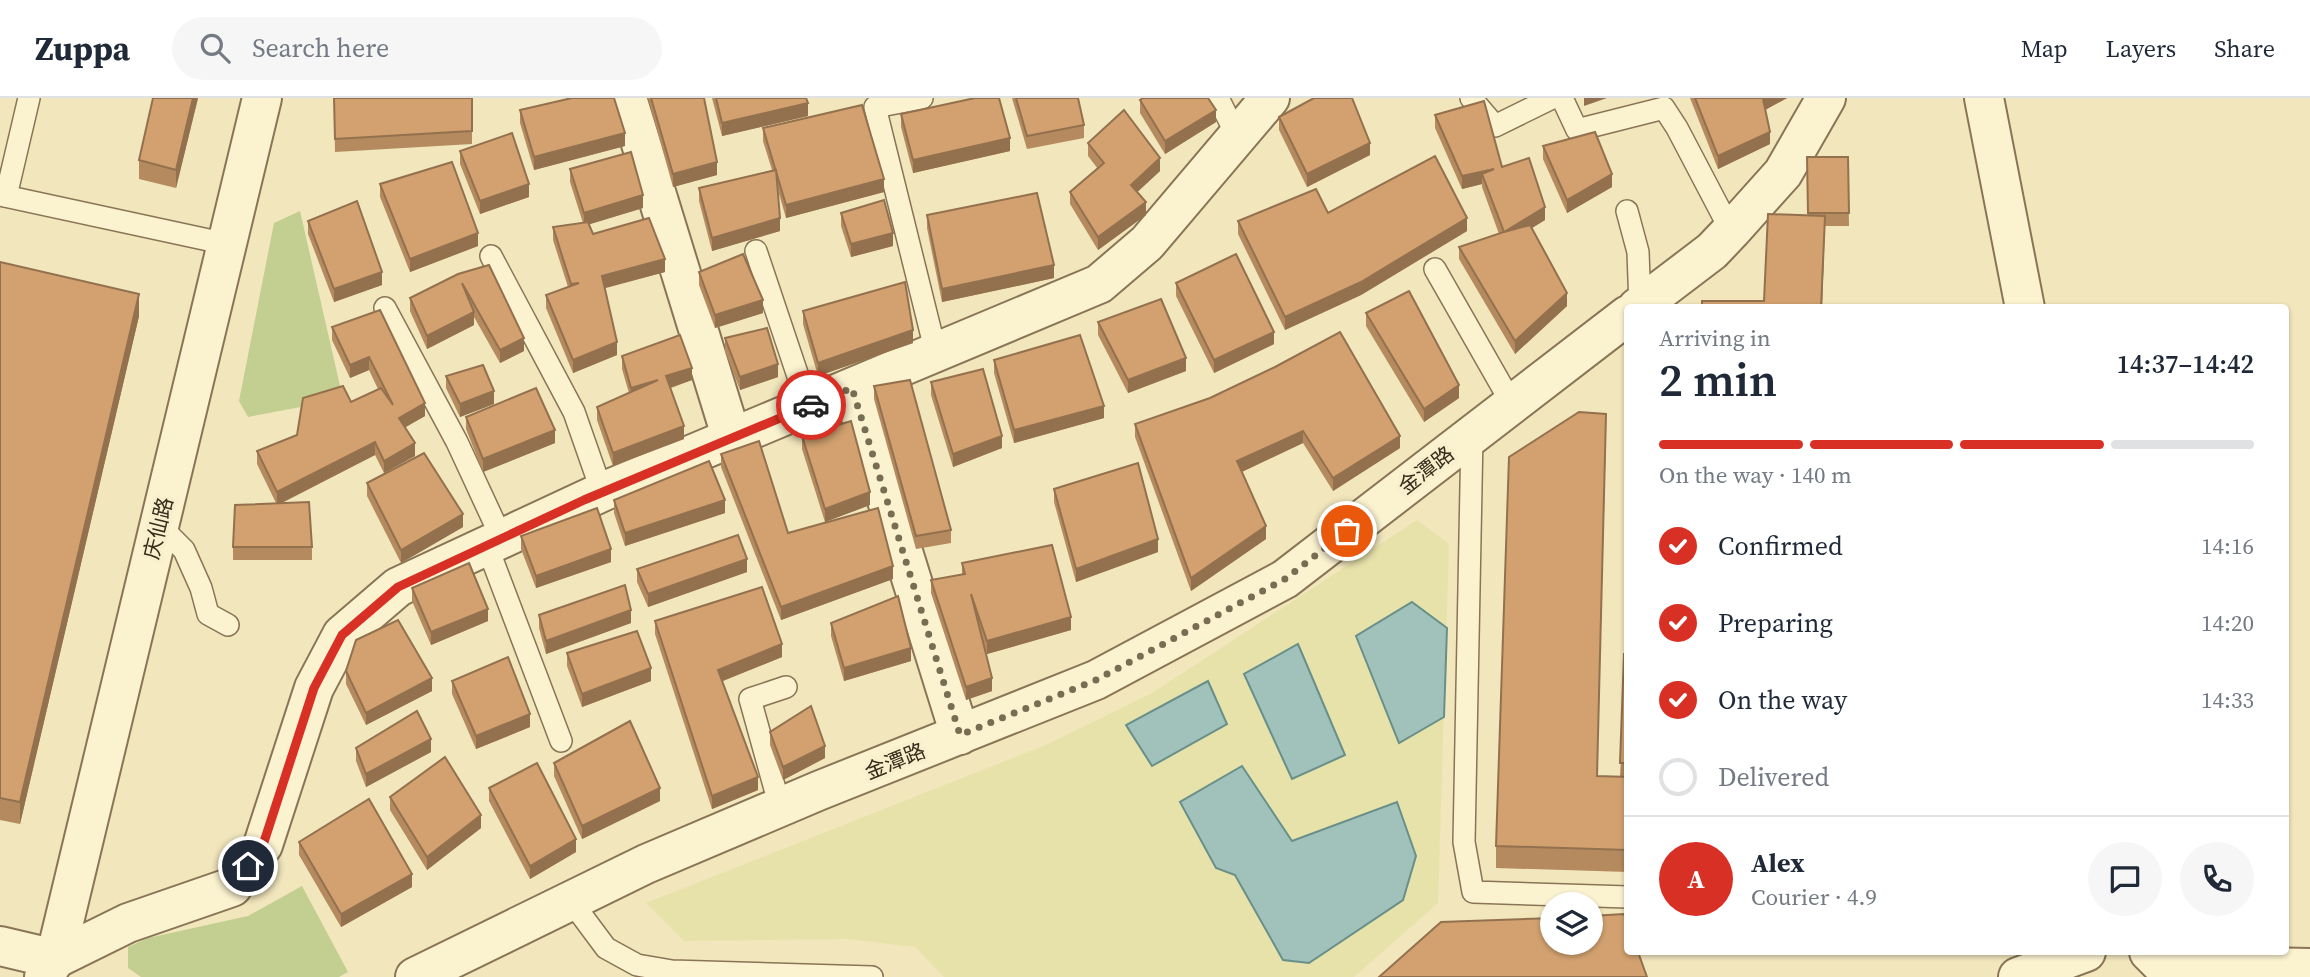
<!DOCTYPE html>
<meta charset="utf-8">
<style>
:root{--surface:#fff;--page:#f6f6f7;--text:#1f2937;--muted:#747a83;--line:#e0e1e3;--accent:#d93025}
body{margin:0;font-family:"Source Serif 4","Noto Sans SC",serif;background:var(--page);color:var(--text);height:100vh;display:flex;flex-direction:column;font-size:26px;white-space:nowrap}
*{box-sizing:border-box;margin:0}
p{font-size:23px;color:var(--muted)}
.icon{flex:none;width:38px;height:38px;fill:none;stroke:currentColor;stroke-width:2;stroke-linecap:round;stroke-linejoin:round}
.map{position:relative;flex:1;overflow:hidden}
.drawer{position:absolute;left:1624px;top:206px;width:665px;height:651px;display:flex;flex-direction:column;background:var(--surface);border-radius:7px;box-shadow:0 2px 5px #0004}
.drawer>*{flex:none}
.tools{position:absolute;left:1540px;top:794px;display:grid;gap:14px}
.tools a{display:grid;place-items:center;width:63px;height:63px;border-radius:50%;background:var(--surface);box-shadow:0 2px 5px #0004;font-size:35px}
.pin{position:absolute;display:grid;place-items:center;width:60px;height:60px;color:#fff;margin:-30px;border:4px solid #fff;border-radius:50%;box-shadow:0 2px 7px #0007}
.courier{position:absolute;display:grid;place-items:center;width:70px;height:70px;margin:-35px;border:5px solid #d93025;border-radius:50%;background:#fff;color:#222;box-shadow:0 2px 9px #0007}
.headline em{font-style:normal;font-weight:600}
.headline div{display:flex;flex-direction:column-reverse}
.headline{display:flex;align-items:center;justify-content:space-between;height:119px;padding:0 35px}
h1{font-size:46px;font-weight:600;line-height:52px}
.bar{display:grid;grid-template-columns:repeat(4,1fr);gap:10px 7px;align-content:center;height:84px;padding:0 35px}
.bar i{height:9px;border-radius:5px;background:var(--line)}
.bar .current{background:var(--accent)}
.bar p{grid-column:span 4}
.line{display:flex;align-items:center;gap:18px;padding:0 35px;border-top:2px solid var(--line)}
.line div{flex:1}
.round{display:grid;place-items:center;flex:none;width:74px;height:74px;border-radius:37px;background:var(--page)}
ol{padding:0 35px;list-style:none}
li{display:flex;align-items:center;gap:21px;height:77px}
li p{margin-inline-start:auto}
li .icon{padding:7px;border-radius:50%;background:var(--accent);color:#fff;stroke-width:4}
li:last-child{color:var(--muted)}
li i{width:38px;height:38px;border:4px solid var(--line);border-radius:50%}
header{display:flex;align-items:center;gap:42px;box-sizing:border-box;height:98px;padding:0 35px;background:var(--surface);border-bottom:2px solid var(--line)}
header strong{font-size:33px}
nav{display:flex;gap:38px;margin-inline-start:auto;font-size:24px}
.search{width:490px;height:63px;background:var(--page);display:flex;align-items:center;gap:18px;box-sizing:border-box;padding:0 24px;border-radius:38px;color:var(--muted);font-size:26px}
.map>svg:first-child{display:block}
.farmland{fill:#e7e2a9}
.green{fill:#c2cf90}
.water{fill:#a1c1bb;stroke:#688f89;stroke-width:2}
.lines{fill:none;stroke-linecap:round;stroke-linejoin:round}
.service-casing{stroke:#897555;stroke-width:24}
.minor-casing{stroke:#897555;stroke-width:42}
.tertiary-casing{stroke:#897555;stroke-width:42}
.service{stroke:#fbf2d0;stroke-width:21}
.minor{stroke:#fbf2d0;stroke-width:38}
.tertiary{stroke:#fbf2d0;stroke-width:38}
.wall{fill:#b58a5f}
.shaded-wall{fill:#93714e}
.building{fill:#d2a16f;stroke:#93714e;stroke-width:2}
.done{stroke:#786c53;stroke-width:7;stroke-dasharray:0 12.6}
.route{stroke:#d93025;stroke-width:9}
.labels{text-anchor:middle;dominant-baseline:central;stroke-width:7;stroke-linejoin:round;paint-order:stroke}
.street-label{font-size:21px;fill:#372b1b;stroke:#f8efcc}
</style>
<header>
<strong>Zuppa</strong>
<div class="search"><svg class="icon" aria-label="search" viewBox="0 0 24 24"><circle cx="10" cy="10" r="6"/><path d="M15 15l6 6"/></svg>Search here</div>
<nav><a>Map</a><a>Layers</a><a>Share</a></nav>
</header>
<div class="map">
<svg width="2310" height="879" viewBox="0 0 2310 879">
<rect width="100%" height="100%" fill="#f1e6bc"/>
<path class="farmland" d="M1417 422 1449 446 1438 805 1354 879H944L915 849 848 841 684 843 646 805 1046 647 1152 595Z"/>
<g class="green">
<path d="M300 113 343 301 248 319 239 303 274 125Z"/>
<path d="M302 788 348 874 339 879H141L128 870V849L148 840 248 818Z"/>
</g>
<g class="water">
<path d="M1412 504 1447 530 1444 619 1399 645 1356 538Z"/>
<path d="M1298 546 1345 657 1292 681 1244 576Z"/>
<path d="M1208 583 1227 626 1152 668 1126 627Z"/>
<path d="M1242 668 1292 743 1397 704 1416 758 1403 802 1309 865 1283 862 1235 777 1216 770 1180 704Z"/>
</g>
<g class="lines">
<defs>
<g id="service">
<path d="M922 0 875 9 936 255"/>
<path d="M1218 0 1237 38"/>
<path d="M1471 0 1495 28 1552 0"/>
<path d="M1562 0 1577 32 1664 10 1677 30 1731 133"/>
<path d="M0 97 227 146"/>
<path d="M6 98 29 0"/>
<path d="M1627 113 1638 154 1640 208"/>
<path d="M756 153 808 308"/>
<path d="M491 158 574 314 602 394"/>
<path d="M1435 171 1512 306"/>
<path d="M385 210 457 344 502 441"/>
<path d="M1472 337 1464 744 1473 794 1628 799"/>
<path d="M159 427 184 452 201 490 208 516 228 527"/>
<path d="M487 448 561 643"/>
<path d="M780 709 750 601 786 589"/>
<path d="M571 803 606 850 637 867 672 873 872 879"/>
</g>
<g id="minor">
<path d="M627 0 732 341"/>
<path d="M1984 0 2025 210"/>
<path d="M1637 210 1712 153 1731 133 1783 75 1826 0"/>
<path d="M852 290 960 637"/>
<path d="M2149 854 2162 867 2310 870"/>
<path d="M55 861 128 825 232 789 263 747 314 590 342 537 398 489 602 394 1099 186 1147 145 1270 0"/>
<path d="M415 879 646 766 818 693 1096 582 1285 481 1628 217"/>
<path d="M2018 879 2086 854"/>
</g>
<g id="tertiary">
<path d="M0 848 55 861"/>
<path d="M44 879 55 861 262 0"/>
</g>
</defs>
<use href="#service" class="service-casing"/>
<use href="#minor" class="minor-casing"/>
<use href="#tertiary" class="tertiary-casing"/>
<use href="#service" class="service"/>
<use href="#minor" class="minor"/>
<use href="#tertiary" class="tertiary"/>
</g>
<g class="wall">
<path d="M153 0H198L176 90 139 81V62Z"/>
<path d="M334 0H472V46L335 54Z"/>
<path d="M648 0H704L717 77 673 89Z"/>
<path d="M712 0H806L808 18 722 38Z"/>
<path d="M1012 0H1078L1084 27V40L1027 51Z"/>
<path d="M1690 0H1787L1765 12 1770 46 1718 71Z"/>
<path d="M1140 2 1216 24 1165 56 1140 15Z"/>
<path d="M520 12 625 48 534 72 520 25Z"/>
<path d="M901 16 1010 53 913 75 901 29Z"/>
<path d="M1435 17 1502 69 1545 122 1532 130 1567 208 1515 256 1459 161V149L1499 136 1482 89V86L1462 91 1435 30Z"/>
<path d="M1279 19 1370 57 1307 89 1279 32Z"/>
<path d="M763 30 884 94 786 120 777 89 780 133 712 153 699 103V90L772 72 763 43Z"/>
<path d="M1088 45 1160 73 1137 94 1146 117 1098 152 1070 106V94L1098 71 1088 58Z"/>
<path d="M1543 48 1612 89 1567 115 1543 61Z"/>
<path d="M460 53 529 99 480 116 460 66Z"/>
<path d="M1807 59H1848L1849 128H1825L1822 210H1702L1764 203 1808 118Z"/>
<path d="M570 71 643 110 589 126 593 136 665 174 604 190 617 257 573 275 546 210V197L568 189 553 142V129L583 125 570 84Z"/>
<path d="M380 86 478 148 410 174 380 99Z"/>
<path d="M841 115 893 148 851 159 841 128Z"/>
<path d="M1328 115 1467 133 1361 197 1285 232 1238 136V123Z"/>
<path d="M927 117 1054 180 942 204 927 130Z"/>
<path d="M308 123 382 187 334 204 308 136Z"/>
<path d="M0 164 139 218 20 726 0 722Z"/>
<path d="M699 174 763 215 715 230 699 187Z"/>
<path d="M458 176 524 253 500 265 474 219V227L427 251 410 213V200Z"/>
<path d="M1176 185 1274 246 1214 275 1176 198Z"/>
<path d="M380 212 425 318 405 329 415 358 384 375 375 357 282 405 312 449V462H233V449L276 405 257 366V353L297 337 351 304 378 291 369 272 350 280 332 242V229Z"/>
<path d="M803 213 913 245 818 278 803 226Z"/>
<path d="M1366 215 1459 300 1424 324 1366 228Z"/>
<path d="M1098 224 1186 273 1128 295 1098 237Z"/>
<path d="M725 240 778 279 740 292 725 253Z"/>
<path d="M622 258 692 282 671 290 684 341 613 368 597 322V309L629 295 622 271Z"/>
<path d="M994 262 1104 320 1014 345 994 275Z"/>
<path d="M446 278 494 306 460 319 446 290Z"/>
<path d="M931 284 1002 350 953 369 931 297Z"/>
<path d="M874 288 951 432V445L916 451 874 301Z"/>
<path d="M1210 300 1400 350 1333 393 1303 345 1242 374 1266 441 1191 493 1135 339V326Z"/>
<path d="M466 319 555 345 483 374 466 331Z"/>
<path d="M802 338 870 407 825 424 802 351Z"/>
<path d="M1606 339 1597 678 1628 679V774L1496 770V748Z"/>
<path d="M721 356 788 435 893 481 781 522 721 369Z"/>
<path d="M367 385 463 429 401 465 367 398Z"/>
<path d="M1054 391 1158 454 1076 484 1054 404Z"/>
<path d="M614 402 725 415 625 448 614 415Z"/>
<path d="M521 438 611 464 536 490 521 451Z"/>
<path d="M962 465 1071 532 987 556 983 546 992 593 966 602 931 495V482L962 476Z"/>
<path d="M637 471 747 474 648 509 637 484Z"/>
<path d="M412 490 488 523 431 547 412 503Z"/>
<path d="M539 517 631 525 546 556 539 530Z"/>
<path d="M655 523 782 559 722 583 758 692 712 711 655 536Z"/>
<path d="M831 525 911 563 844 583 831 538Z"/>
<path d="M567 555 651 583 582 609 567 568Z"/>
<path d="M1628 556V678H1620Z"/>
<path d="M346 573 432 593 366 627 346 586Z"/>
<path d="M452 583 530 629 476 651 452 596Z"/>
<path d="M770 634 825 660 783 682 770 647Z"/>
<path d="M356 650 431 654 366 689 356 663Z"/>
<path d="M554 665 660 703 582 741 554 678Z"/>
<path d="M489 690 576 754 530 781 489 703Z"/>
<path d="M390 699 481 730 427 772 390 712Z"/>
<path d="M299 744 412 789 341 829 299 757Z"/>
</g>
<g class="shaded-wall">
<path d="M193 0H198L176 90V72Z"/>
<path d="M1584 0H1607L1584 8Z"/>
<path d="M1764 0H1787L1763 13V1Z"/>
<path d="M808 5V18L722 38V25Z"/>
<path d="M1216 12V24L1165 56V43Z"/>
<path d="M1770 34V46L1718 71V58Z"/>
<path d="M625 35V48L534 72V59Z"/>
<path d="M1010 40V53L913 75V62Z"/>
<path d="M1370 45V57L1307 89V76Z"/>
<path d="M1160 60V73L1131 100V87Z"/>
<path d="M717 64V77L673 89V76Z"/>
<path d="M1494 71 1482 76V86L1462 91V78Z"/>
<path d="M1612 76V89L1567 115V102Z"/>
<path d="M884 81V94L786 120V107Z"/>
<path d="M529 86V99L480 116V103Z"/>
<path d="M643 97V110L584 128V115Z"/>
<path d="M1146 104V117L1098 152V139Z"/>
<path d="M1545 109V122L1504 147V134Z"/>
<path d="M1825 118 1822 210H1821Z"/>
<path d="M780 120V133L712 153V140Z"/>
<path d="M1467 120V133L1361 197 1285 232V219Z"/>
<path d="M478 135V148L410 174V161Z"/>
<path d="M893 135V148L851 159V146Z"/>
<path d="M665 161V174L602 191V178Z"/>
<path d="M1054 167V180L942 204V191Z"/>
<path d="M382 174V187L334 204V191Z"/>
<path d="M1567 195V208L1515 256V243Z"/>
<path d="M139 196V218L20 726V704Z"/>
<path d="M763 202V215L715 230V217Z"/>
<path d="M474 214V227L427 251V238Z"/>
<path d="M913 232V245L818 278V265Z"/>
<path d="M1274 234V246L1214 275V262Z"/>
<path d="M524 240V253L500 265V252Z"/>
<path d="M617 244V257L573 275V262Z"/>
<path d="M369 259V272L350 280V267Z"/>
<path d="M1186 260V273L1128 295V282Z"/>
<path d="M778 266V279L740 292V279Z"/>
<path d="M692 270V282L666 291V278Z"/>
<path d="M658 282 631 303V290Z"/>
<path d="M1459 287V300L1424 324V311Z"/>
<path d="M494 293V306L460 319V306Z"/>
<path d="M425 305V318L399 333V320Z"/>
<path d="M1104 308V320L1014 345V332Z"/>
<path d="M684 328V341L613 368V355Z"/>
<path d="M555 332V345L483 374V361Z"/>
<path d="M1303 333V345L1237 376V363Z"/>
<path d="M1002 338V350L953 369V356Z"/>
<path d="M1400 338V350L1333 393V380Z"/>
<path d="M375 344V357L277 407V394Z"/>
<path d="M415 345V358L384 375V363Z"/>
<path d="M870 394V407L825 424V411Z"/>
<path d="M725 402V415L625 448V435Z"/>
<path d="M463 416V429L401 465V452Z"/>
<path d="M1266 428V441L1191 493V480Z"/>
<path d="M1158 441V454L1076 484V471Z"/>
<path d="M611 451V464L536 490V478Z"/>
<path d="M747 461V474L648 509V496Z"/>
<path d="M893 468V481L781 522V509Z"/>
<path d="M488 511V523L431 547V534Z"/>
<path d="M631 512V525L546 556V543Z"/>
<path d="M1071 519V532L987 556V543Z"/>
<path d="M782 546V559L718 585V572Z"/>
<path d="M911 550V563L844 583V570Z"/>
<path d="M651 570V583L582 609V596Z"/>
<path d="M432 580V593L366 627V615Z"/>
<path d="M992 580V593L966 602V589Z"/>
<path d="M530 616V629L476 651V638Z"/>
<path d="M431 641V654L366 689V676Z"/>
<path d="M825 648V660L783 682V669Z"/>
<path d="M758 679V692L712 711V698Z"/>
<path d="M660 690V703L582 741V728Z"/>
<path d="M481 717V730L427 772V759Z"/>
<path d="M576 741V754L530 781V768Z"/>
<path d="M412 776V789L341 829V816Z"/>
</g>
<g class="building">
<path d="M153 0H193L176 72 139 62Z"/>
<path d="M334 0H472V33L335 41Z"/>
<path d="M572 0H614L625 35 534 59 520 12Z"/>
<path d="M651 0H704L717 64 673 76Z"/>
<path d="M716 0H806L808 5 722 25Z"/>
<path d="M975 0H999L1010 40 913 62 901 16Z"/>
<path d="M1016 0H1078L1084 27 1027 38Z"/>
<path d="M1143 0H1208L1216 12 1165 43 1140 2Z"/>
<path d="M1314 0H1352L1370 45 1307 76 1279 19Z"/>
<path d="M1695 0H1764L1763 1 1770 34 1718 58Z"/>
<path d="M1484 3 1502 69 1529 60 1545 109 1504 134 1530 127 1567 195 1515 243 1459 149 1504 134 1482 76 1494 71 1462 78 1435 17Z"/>
<path d="M862 7 884 81 786 107 763 30Z"/>
<path d="M1124 12 1160 60 1131 87 1146 104 1098 139 1070 94 1104 65 1088 45Z"/>
<path d="M1595 34 1612 76 1567 102 1543 48Z"/>
<path d="M512 35 529 86 480 103 460 53Z"/>
<path d="M631 54 643 97 584 115 570 71Z"/>
<path d="M1435 58 1467 120 1361 184 1285 219 1238 123 1316 91 1328 115Z"/>
<path d="M1807 59H1848L1849 115H1808Z"/>
<path d="M452 64 478 135 410 161 380 86Z"/>
<path d="M776 72 780 120 712 140 699 90Z"/>
<path d="M1037 95 1054 167 942 191 927 117Z"/>
<path d="M884 102 893 135 851 146 841 115Z"/>
<path d="M357 103 382 174 334 191 308 123Z"/>
<path d="M1768 116 1825 118 1821 210H1702V203H1764Z"/>
<path d="M649 120 665 161 602 178 617 244 573 262 546 197 579 185 571 186 553 129 588 124 593 136Z"/>
<path d="M743 156 763 202 715 217 699 174Z"/>
<path d="M1236 156 1274 234 1214 262 1176 185Z"/>
<path d="M0 164 139 196 20 704 0 700Z"/>
<path d="M489 167 524 240 500 252 462 185 474 214 427 238 410 200 458 176Z"/>
<path d="M905 184 913 232 818 265 803 213Z"/>
<path d="M1409 193 1459 287 1424 311 1366 215Z"/>
<path d="M1161 201 1186 260 1128 282 1098 224Z"/>
<path d="M380 212 425 305 399 320 415 345 384 363 375 344 277 394 257 353 297 337 303 300 343 288 351 304 381 290 393 307 369 259 350 267 332 229Z"/>
<path d="M767 230 778 266 740 279 725 240Z"/>
<path d="M1340 234 1400 338 1333 380 1303 333 1237 363 1266 428 1191 480 1135 326 1210 300 1275 269Z"/>
<path d="M680 237 692 270 666 278 684 328 613 355 597 309 658 282 631 290 622 258Z"/>
<path d="M1080 237 1104 308 1014 332 994 262Z"/>
<path d="M483 267 494 293 460 306 446 278Z"/>
<path d="M983 271 1002 338 953 356 931 284Z"/>
<path d="M910 282 951 432 916 438 874 288Z"/>
<path d="M536 290 555 332 483 361 466 319Z"/>
<path d="M1579 314 1606 316 1597 678 1628 679V752L1496 748 1509 359Z"/>
<path d="M851 323 870 394 825 411 802 338Z"/>
<path d="M759 343 788 435 878 410 893 468 781 509 721 356Z"/>
<path d="M424 355 463 416 401 452 367 385Z"/>
<path d="M709 363 725 402 625 435 614 402Z"/>
<path d="M1138 365 1158 441 1076 471 1054 391Z"/>
<path d="M309 404 312 449H233L235 407Z"/>
<path d="M597 410 611 451 536 478 521 438Z"/>
<path d="M738 437 747 461 648 496 637 471Z"/>
<path d="M1052 447 1071 519 987 543 971 496 992 580 966 589 931 482 965 476 962 465Z"/>
<path d="M469 465 488 511 431 534 412 490Z"/>
<path d="M625 487 631 512 546 543 539 517Z"/>
<path d="M762 489 782 546 718 572 758 679 712 698 655 523Z"/>
<path d="M898 498 911 550 844 570 831 525Z"/>
<path d="M398 522 432 580 366 615 346 573 356 542Z"/>
<path d="M637 533 651 570 582 596 567 555Z"/>
<path d="M1624 556H1628V665H1620Z"/>
<path d="M508 559 530 616 476 638 452 583Z"/>
<path d="M811 608 825 648 783 669 770 634Z"/>
<path d="M417 613 431 641 366 676 356 650Z"/>
<path d="M630 623 660 690 582 728 554 665Z"/>
<path d="M445 659 481 717 427 759 390 699Z"/>
<path d="M537 665 576 741 530 768 489 690Z"/>
<path d="M369 701 412 776 341 816 299 744Z"/>
<path d="M1624 816 1628 827V854H1638L1647 879H1379L1441 824 1552 820V845H1591V818Z"/>
</g>
<g class="lines">
<path class="done" d="M811 307 852 290 960 637 1096 582 1285 481 1347 433"/>
<path class="route" d="M248 768 263 747 314 590 342 537 398 489 584 402 811 307"/>
</g>
<g class="labels">
<g class="street-label">
<text transform="translate(1426 372) rotate(-38)">金潭路</text>
<text transform="translate(158 430) rotate(-76)">庆仙路</text>
<text transform="translate(895 663) rotate(-22)">金潭路</text>
</g>
</g>
</svg>
<div class="tools">
<a><svg class="icon" aria-label="layers" viewBox="0 0 24 24"><path d="M12 4l9 5-9 5-9-5zM3 14l9 5 9-5"/></svg></a>
</div>
<div class="pin" style="left:1347px;top:433px;background:#ea580c"><svg class="icon" aria-label="bag" viewBox="0 0 24 24"><path d="M5 8h14l-1 12H6zM9 8a3 3 0 0 1 6 0"/></svg></div>
<div class="pin" style="left:248px;top:768px;background:#1f2937"><svg class="icon" aria-label="home" viewBox="0 0 24 24"><path d="M3 11l9-7 9 7M6 9v11h12V9"/></svg></div>
<div class="courier" style="left:811px;top:307px"><svg class="icon" aria-label="car" viewBox="0 0 24 24"><path d="M5 17H2v-5l4-1 3-4h7l3 4 3 1v5h-3M9 17h6M6 11h13"/><circle cx="7" cy="17" r="2"/><circle cx="17" cy="17" r="2"/></svg></div>
<section class="drawer">
<div class="headline"><div><h1>2 min</h1><p>Arriving in</p></div><em>14:37–14:42</em></div>
<div class="bar"><i class="current"></i><i class="current"></i><i class="current"></i><i></i><p>On the way · 140 m</p></div>
<ol>
<li><svg class="icon" aria-label="check" viewBox="0 0 24 24"><path d="M5 12l5 5 9-10"/></svg>Confirmed<p>14:16</p></li>
<li><svg class="icon" aria-label="check" viewBox="0 0 24 24"><path d="M5 12l5 5 9-10"/></svg>Preparing<p>14:20</p></li>
<li><svg class="icon" aria-label="check" viewBox="0 0 24 24"><path d="M5 12l5 5 9-10"/></svg>On the way<p>14:33</p></li>
<li><i></i>Delivered</li>
</ol>
<div class="line" style="height:126px"><b class="round" style="background:var(--accent);color:#fff">A</b><div><b>Alex</b><p>Courier · 4.9</p></div><a class="round"><svg class="icon" aria-label="chat" viewBox="0 0 24 24"><path d="M4 5h16v11H9l-5 4z"/></svg></a><a class="round"><svg class="icon" aria-label="phone" viewBox="0 0 24 24"><path d="M5 4h4l2 5-3 2q2 4 5 5l2-3 5 2v4C11 20 4 13 5 4z"/></svg></a></div>
</section>
</div>
